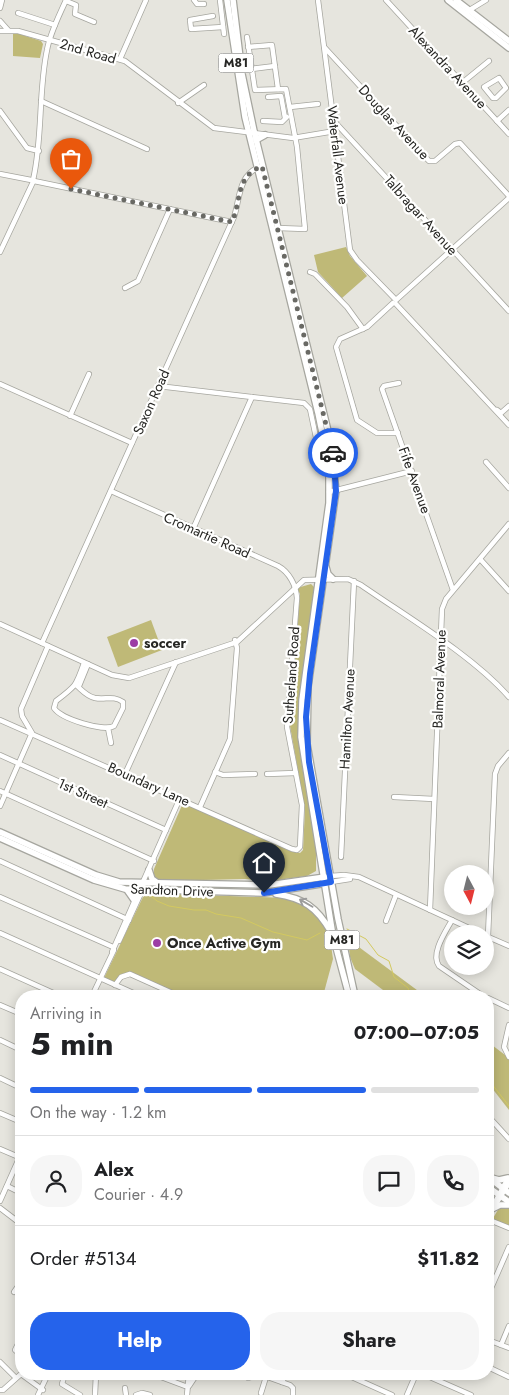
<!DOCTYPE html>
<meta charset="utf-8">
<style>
:root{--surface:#fff;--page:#f6f6f6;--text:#202124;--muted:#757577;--line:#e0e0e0;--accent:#2563eb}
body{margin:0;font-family:Jost,sans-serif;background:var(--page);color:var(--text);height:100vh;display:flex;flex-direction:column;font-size:19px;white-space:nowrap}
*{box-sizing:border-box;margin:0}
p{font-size:16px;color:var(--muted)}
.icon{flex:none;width:28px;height:28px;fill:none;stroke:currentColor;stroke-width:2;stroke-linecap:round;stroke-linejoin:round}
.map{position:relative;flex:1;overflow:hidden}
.sheet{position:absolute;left:15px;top:990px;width:479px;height:390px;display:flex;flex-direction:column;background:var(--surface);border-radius:20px;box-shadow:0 2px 12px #0003}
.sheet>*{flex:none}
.needle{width:32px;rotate:173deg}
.controls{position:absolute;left:444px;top:865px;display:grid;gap:10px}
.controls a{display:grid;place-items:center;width:50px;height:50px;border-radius:50%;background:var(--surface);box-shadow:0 2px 12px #0003;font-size:25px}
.pin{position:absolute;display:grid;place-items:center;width:42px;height:42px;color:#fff;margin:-51px -21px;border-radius:50% 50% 50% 0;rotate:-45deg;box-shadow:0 0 5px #0007}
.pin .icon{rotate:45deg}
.courier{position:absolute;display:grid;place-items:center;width:50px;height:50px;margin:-25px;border:4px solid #2563eb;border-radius:50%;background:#fff;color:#222;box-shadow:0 1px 6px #0007}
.overview em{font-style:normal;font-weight:700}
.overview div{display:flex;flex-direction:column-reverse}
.overview{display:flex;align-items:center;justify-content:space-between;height:85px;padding:0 15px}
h1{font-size:32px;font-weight:700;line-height:38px}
.bar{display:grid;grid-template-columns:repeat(4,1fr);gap:8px 5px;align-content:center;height:60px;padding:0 15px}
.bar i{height:6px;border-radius:4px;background:var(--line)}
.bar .current{background:var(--accent)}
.bar p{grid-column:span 4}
.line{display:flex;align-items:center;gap:12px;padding:0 15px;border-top:1px solid var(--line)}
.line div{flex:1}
.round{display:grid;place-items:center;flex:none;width:52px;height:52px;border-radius:20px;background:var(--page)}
.primary-button{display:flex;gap:10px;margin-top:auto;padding:10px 15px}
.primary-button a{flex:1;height:58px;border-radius:20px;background:var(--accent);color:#fff;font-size:20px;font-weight:700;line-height:58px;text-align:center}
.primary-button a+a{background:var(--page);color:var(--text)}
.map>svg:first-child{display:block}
.green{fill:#bfb977}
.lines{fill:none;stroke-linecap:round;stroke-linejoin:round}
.stream{stroke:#d3c960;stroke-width:1}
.minor-casing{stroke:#a6a69f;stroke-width:6}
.major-casing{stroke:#a6a69f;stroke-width:8}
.minor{stroke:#fff;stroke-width:4.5}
.major{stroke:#fff;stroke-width:5.5}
.oneway{stroke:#9d9d9c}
.done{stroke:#696964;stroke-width:5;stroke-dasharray:0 9}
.route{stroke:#2563eb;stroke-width:6}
.poi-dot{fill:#9c3da5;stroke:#fffffe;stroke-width:2}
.labels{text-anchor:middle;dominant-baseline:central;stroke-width:4.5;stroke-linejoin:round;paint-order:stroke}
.shield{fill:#fffffe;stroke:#676765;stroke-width:1}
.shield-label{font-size:12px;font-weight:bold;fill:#262623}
.street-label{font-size:14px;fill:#262623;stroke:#fffffe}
.poi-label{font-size:14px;font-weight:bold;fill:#262623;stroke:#fffffe;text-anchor:start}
</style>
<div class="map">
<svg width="509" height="1395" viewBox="0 0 509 1395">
<rect width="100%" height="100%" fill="#e6e5de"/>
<g class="green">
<path d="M13 32 41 41 43 44 40 58 13 56Z"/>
<path d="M346 247 350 256 367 276 342 298 318 272 314 255Z"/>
<path d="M311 584 315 588 301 691 298 725 300 753 316 850V871L307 876 270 881 245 879 162 881 154 879V869L183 803 290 851 300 853 303 850 305 809 290 726 300 594 297 588Z"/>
<path d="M151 620 162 650 118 667 107 637Z"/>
<path d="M149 893 286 898 315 910 329 931 333 959 323 996H184L130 972 122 974 115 983 104 978 143 897Z"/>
<path d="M348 939 425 996H391L355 969 350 957Z"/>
<path d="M488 1042 509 1058V1110L488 1083Z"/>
<path d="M506 1207 509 1209V1228L492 1220 499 1208Z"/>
</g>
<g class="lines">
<g class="stream">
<path d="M150 895 157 901 169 906 194 910H206L216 914 241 918 273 932 307 940 320 933"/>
<path d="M347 929 366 939 378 955 389 961 394 977 408 988 411 996"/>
<path d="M488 1079 509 1106"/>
</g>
<defs>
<g id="minor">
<path d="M194 0 197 4H204"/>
<path d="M220 0 224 34"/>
<path d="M318 0 350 250 357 260 395 299"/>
<path d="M386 0 509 134"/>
<path d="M66 1 76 5 75 14 94 22"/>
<path d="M0 8 2 0"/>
<path d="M468 11 486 0"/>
<path d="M18 13 55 25"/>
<path d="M213 16 190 20 191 29 223 27"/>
<path d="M0 21 8 30"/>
<path d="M0 31H18L125 61 214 128 293 138 335 131"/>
<path d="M247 37 255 90 286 89 297 147 305 229 278 228"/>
<path d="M248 47 272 45 278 89"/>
<path d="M325 48 429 161H435L455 144 460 143 509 196"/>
<path d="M120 59 146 0"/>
<path d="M251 69 275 66"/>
<path d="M499 78 506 88 496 98H493L484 87Z"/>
<path d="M462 83 489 61"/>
<path d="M268 97 281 96 285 118"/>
<path d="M41 101 147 149"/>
<path d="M178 103 204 85"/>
<path d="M290 107 318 104"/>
<path d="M0 111 27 148 39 151"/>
<path d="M333 120 509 311"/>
<path d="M263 121 282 122 287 117"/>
<path d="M497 121 509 110"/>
<path d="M0 174 31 180"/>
<path d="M33 180C43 138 38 93 47 50 50 33 59 16 66 0"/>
<path d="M34 181 232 222"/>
<path d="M0 252 33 182"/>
<path d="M310 272 315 274 347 307 363 329"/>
<path d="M125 288 138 281 170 209"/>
<path d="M396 300 509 198"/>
<path d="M393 303 367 327 340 339 336 347 357 420 377 433H398"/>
<path d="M396 304 509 425"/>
<path d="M399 383 384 386 382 389 453 590"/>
<path d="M0 384 132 443"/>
<path d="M158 386 304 403 310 409 322 466"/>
<path d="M497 410 501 413 509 406"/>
<path d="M70 416 89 374"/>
<path d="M486 462 509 488"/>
<path d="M329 492 412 471"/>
<path d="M193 529 252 397"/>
<path d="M480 559 509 591"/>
<path d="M0 624 112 675 129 678 237 642 304 580 348 579 361 585C407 617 472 655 509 697"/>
<path d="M42 643 234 217C240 199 238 176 259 167"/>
<path d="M76 685C82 690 86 696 95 698 106 700 113 695 123 702V708L114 726C104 732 61 719 54 708L56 701C76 686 76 686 84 663"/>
<path d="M79 686 88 664"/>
<path d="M0 720 292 849 297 850 300 847 302 805 287 727 297 598C296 585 289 572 278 566L111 491"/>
<path d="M108 728 111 743"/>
<path d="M0 755 166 830"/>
<path d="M215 772 223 775 255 774"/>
<path d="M125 774 176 662"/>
<path d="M267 774 296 773"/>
<path d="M0 791 154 861"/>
<path d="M394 797 434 799"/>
<path d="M0 806 32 733 22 716 21 709 48 646"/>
<path d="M200 807 230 739 237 648 235 640"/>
<path d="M341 857 354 581"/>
<path d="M0 861 129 920"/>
<path d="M330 876 344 875 359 877 482 934"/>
<path d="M331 882 350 879"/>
<path d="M0 897 113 947"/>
<path d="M430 910 442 609 446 599 509 524"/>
<path d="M452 920C446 931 430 954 439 966L483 996"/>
<path d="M386 921 396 895"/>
<path d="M0 933 140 996"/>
<path d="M486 936 509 946"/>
<path d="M488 936 495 774 498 766 509 753"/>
<path d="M119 941 142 891 144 881"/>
<path d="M112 952 180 798"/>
<path d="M0 969 60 996"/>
<path d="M115 985 121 977 130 974 179 996"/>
<path d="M92 996 114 950"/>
<path d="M325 996V993"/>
<path d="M488 998 509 1008"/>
<path d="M0 1005 21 1014"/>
<path d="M509 1025 504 1047 509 1057"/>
<path d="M0 1040 21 1050"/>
<path d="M0 1078 21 1088"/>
<path d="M0 1113 21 1122"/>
<path d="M488 1116 509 1139"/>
<path d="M0 1149 21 1158"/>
<path d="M7 1186 21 1193"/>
<path d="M0 1201 21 1154"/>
<path d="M494 1207 509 1183"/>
<path d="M0 1208 21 1224"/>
<path d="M488 1215 508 1178"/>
<path d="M492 1221 509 1228"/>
<path d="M14 1292 21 1282"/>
<path d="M488 1295 509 1247"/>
<path d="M20 1340 15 1350 21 1355"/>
<path d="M488 1340 509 1348"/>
<path d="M501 1345 509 1326"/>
<path d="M0 1362 15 1377"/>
<path d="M488 1367 509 1377"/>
<path d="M65 1374 62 1384 80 1395"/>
<path d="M153 1374 185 1386H189L197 1374"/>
<path d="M243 1374 248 1378 261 1374"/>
<path d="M259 1374 290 1385 293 1388V1395"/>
<path d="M345 1374 392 1395"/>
<path d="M423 1374 471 1395"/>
<path d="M282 1382 286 1374"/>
<path d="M125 1388 126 1395"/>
<path d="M0 1390H3L21 1374 43 1390"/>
<path d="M261 1393 266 1377"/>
<path d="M38 1395 48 1374"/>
<path d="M95 1395 96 1374"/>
<path d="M136 1395 142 1393 150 1395"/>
<path d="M187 1395 189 1374"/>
<path d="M407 1395 416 1374"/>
</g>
<g id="major">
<path d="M227 0 245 117 318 413 329 466V503L302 700 301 737 333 936 349 996"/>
<path d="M233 0 242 74 254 131 330 439 336 491 308 687 307 744 338 919 355 996"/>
<path d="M448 0 509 48"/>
<path d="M456 0 509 41"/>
<path d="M256 140 265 135"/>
<path d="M326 567 328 574 333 579"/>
<path d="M0 832 96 875 119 882 269 885 325 877"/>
<path d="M0 838 94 880 125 889 264 893 327 883"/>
<path d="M149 870 152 879 159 884"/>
<path d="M127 890 134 900"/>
<path d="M276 894C303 898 317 907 331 932"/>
<path d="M488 1177 509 1193"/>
<path d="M492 1178 499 1180 508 1178"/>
<path d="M488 1187 509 1202"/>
<path d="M492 1209 500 1205H509"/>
</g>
</defs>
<use href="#minor" class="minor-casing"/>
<use href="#major" class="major-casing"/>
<use href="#minor" class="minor"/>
<use href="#major" class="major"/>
</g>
<defs><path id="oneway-shaft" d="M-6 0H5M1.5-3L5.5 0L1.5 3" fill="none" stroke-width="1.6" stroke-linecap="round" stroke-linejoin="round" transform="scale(1.25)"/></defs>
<use class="oneway" href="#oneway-shaft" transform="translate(306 903) rotate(-150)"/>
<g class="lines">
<path class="done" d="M71 189 232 222C242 199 235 177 262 166L333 453"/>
<path class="route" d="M264 893 331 882 309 762 306 717 310 674 336 491 333 453"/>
</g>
<g class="poi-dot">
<circle cx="134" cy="643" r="5"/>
<circle cx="157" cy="943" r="5"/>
</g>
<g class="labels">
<g class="shield">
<rect x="218.5" y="53.5" width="35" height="19" rx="4"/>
<rect x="324.5" y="930.5" width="35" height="19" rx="4"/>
</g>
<g class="shield-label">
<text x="236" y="63">M81</text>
<text x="342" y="940">M81</text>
</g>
<g class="street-label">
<text transform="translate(88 51) rotate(16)">2nd Road</text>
<text transform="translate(448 67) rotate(47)">Alexandra Avenue</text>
<text transform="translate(394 122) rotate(47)">Douglas Avenue</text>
<text transform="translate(338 155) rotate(83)">Waterfall Avenue</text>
<text transform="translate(421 215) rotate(48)">Talbragar Avenue</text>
<text transform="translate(151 402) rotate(-66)">Saxon Road</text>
<text transform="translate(415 480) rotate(70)">Fife Avenue</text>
<text transform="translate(207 535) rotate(24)">Cromartie Road</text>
<text transform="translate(291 675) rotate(-86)">Sutherland Road</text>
<text transform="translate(439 679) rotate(-88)">Balmoral Avenue</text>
<text transform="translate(347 719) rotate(-87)">Hamilton Avenue</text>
<text transform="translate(149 784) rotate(24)">Boundary Lane</text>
<text transform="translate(83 793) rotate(24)">1st Street</text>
<text transform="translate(172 890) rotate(2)">Sandton Drive</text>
</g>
<g class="poi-label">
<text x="144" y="643">soccer</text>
<text x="167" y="943">Once Active Gym</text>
</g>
</g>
</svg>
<div class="controls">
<a><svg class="needle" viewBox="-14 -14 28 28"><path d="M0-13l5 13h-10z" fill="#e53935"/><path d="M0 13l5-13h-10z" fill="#757577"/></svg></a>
<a><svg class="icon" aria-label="layers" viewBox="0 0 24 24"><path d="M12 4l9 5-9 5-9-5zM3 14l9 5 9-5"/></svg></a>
</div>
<div class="pin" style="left:71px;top:189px;background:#ea580c"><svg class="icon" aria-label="bag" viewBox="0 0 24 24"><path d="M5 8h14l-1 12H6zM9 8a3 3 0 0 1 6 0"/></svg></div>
<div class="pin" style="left:264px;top:893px;background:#1f2937"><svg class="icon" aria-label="home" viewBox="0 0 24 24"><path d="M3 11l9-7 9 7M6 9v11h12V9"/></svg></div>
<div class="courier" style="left:333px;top:453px"><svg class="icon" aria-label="car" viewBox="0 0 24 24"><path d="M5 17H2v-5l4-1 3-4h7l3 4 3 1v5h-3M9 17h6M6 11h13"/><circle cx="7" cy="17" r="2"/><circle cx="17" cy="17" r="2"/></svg></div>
<section class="sheet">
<div class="overview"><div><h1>5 min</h1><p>Arriving in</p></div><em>07:00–07:05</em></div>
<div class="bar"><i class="current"></i><i class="current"></i><i class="current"></i><i></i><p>On the way · 1.2 km</p></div>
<div class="line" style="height:90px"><a class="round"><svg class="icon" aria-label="person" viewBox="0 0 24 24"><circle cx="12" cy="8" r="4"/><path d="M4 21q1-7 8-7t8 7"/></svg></a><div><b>Alex</b><p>Courier · 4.9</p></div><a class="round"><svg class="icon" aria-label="chat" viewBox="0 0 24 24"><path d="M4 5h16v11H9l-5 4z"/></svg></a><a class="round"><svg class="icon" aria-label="phone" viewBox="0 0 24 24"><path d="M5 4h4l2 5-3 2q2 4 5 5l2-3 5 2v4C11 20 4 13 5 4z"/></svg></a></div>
<div class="line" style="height:65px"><div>Order #5134</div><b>$11.82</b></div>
<div class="primary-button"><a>Help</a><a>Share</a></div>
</section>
</div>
